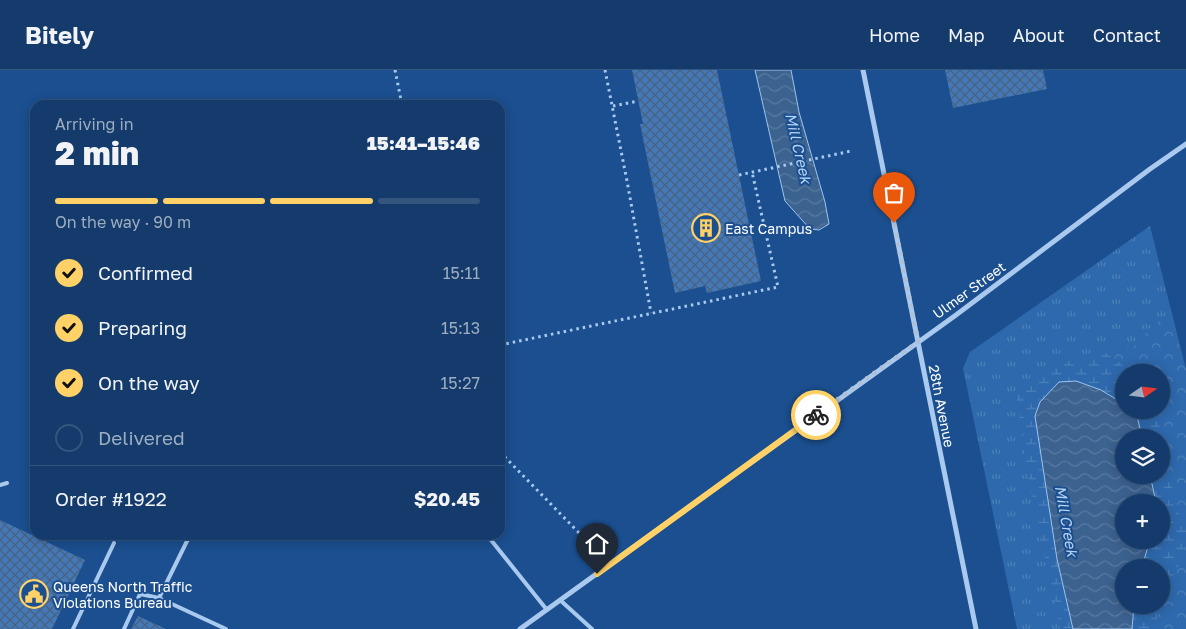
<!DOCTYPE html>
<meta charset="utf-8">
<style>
:root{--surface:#143b6b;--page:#1d4271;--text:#f1f3f6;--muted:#9dadc1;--line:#33557e;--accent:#ffd166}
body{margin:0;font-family:"Golos Text",sans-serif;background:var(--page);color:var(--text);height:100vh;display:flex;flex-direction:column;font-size:19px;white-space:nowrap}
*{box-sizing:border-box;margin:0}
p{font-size:16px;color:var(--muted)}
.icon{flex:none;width:28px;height:28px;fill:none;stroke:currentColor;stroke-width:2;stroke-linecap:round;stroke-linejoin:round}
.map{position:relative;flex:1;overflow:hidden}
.sheet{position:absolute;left:30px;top:30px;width:475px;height:440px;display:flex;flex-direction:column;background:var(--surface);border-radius:15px;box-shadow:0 2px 12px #0003,0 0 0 1px var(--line)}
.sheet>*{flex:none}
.needle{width:32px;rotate:76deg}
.fabs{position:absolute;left:1115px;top:294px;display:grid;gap:10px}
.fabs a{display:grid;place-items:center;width:55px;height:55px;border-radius:50%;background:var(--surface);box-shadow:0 2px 12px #0003,0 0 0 1px var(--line);font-size:25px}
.pin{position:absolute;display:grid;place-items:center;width:42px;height:42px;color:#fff;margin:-51px -21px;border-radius:50% 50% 50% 0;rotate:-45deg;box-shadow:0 0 5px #0007}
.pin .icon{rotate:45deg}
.courier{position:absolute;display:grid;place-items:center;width:50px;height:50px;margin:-25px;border:4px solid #ffd166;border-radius:50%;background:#fff;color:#222;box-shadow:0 1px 6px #0007}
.headline em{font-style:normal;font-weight:800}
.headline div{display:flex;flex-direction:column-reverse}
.headline{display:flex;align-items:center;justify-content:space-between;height:85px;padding:0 25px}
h1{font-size:32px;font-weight:800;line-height:38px}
.bar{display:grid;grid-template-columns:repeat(4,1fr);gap:8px 5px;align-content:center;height:60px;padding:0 25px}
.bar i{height:6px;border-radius:4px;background:var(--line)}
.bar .active{background:var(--accent)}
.bar p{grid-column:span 4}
.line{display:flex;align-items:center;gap:12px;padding:0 25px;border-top:1px solid var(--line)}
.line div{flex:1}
ol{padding:0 25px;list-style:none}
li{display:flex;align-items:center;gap:15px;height:55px}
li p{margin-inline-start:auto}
li .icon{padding:5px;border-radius:50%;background:var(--accent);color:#111;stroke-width:4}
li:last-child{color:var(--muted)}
li i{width:28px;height:28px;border:2px solid var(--line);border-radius:50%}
header{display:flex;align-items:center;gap:30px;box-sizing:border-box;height:70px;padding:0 25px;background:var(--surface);border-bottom:1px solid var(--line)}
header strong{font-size:24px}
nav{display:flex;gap:28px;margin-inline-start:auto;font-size:18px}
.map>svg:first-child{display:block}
.grass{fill:url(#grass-tufts);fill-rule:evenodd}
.forest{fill:url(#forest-crowns)}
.wetland{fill:url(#wetland-marsh)}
.water{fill:url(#water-waves);stroke:#9cc4f0}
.building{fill:url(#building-cross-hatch)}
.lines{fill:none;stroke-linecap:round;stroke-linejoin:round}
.path{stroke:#a9c9ee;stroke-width:3;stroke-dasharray:2.5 4;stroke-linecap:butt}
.service{stroke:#a9c9ee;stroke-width:4}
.minor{stroke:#a9c9ee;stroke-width:5}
.done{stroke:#afc1d8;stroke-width:5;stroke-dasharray:0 9}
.route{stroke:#ffd166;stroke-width:6}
.labels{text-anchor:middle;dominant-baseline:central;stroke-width:4;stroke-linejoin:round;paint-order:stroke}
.poi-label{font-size:14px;fill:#fff;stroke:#1b4f8f;text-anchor:start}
.street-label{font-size:14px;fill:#fff;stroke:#1b4f8f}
.water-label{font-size:15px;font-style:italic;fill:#b5d3f5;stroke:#1b4f8f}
</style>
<header>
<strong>Bitely</strong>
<nav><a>Home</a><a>Map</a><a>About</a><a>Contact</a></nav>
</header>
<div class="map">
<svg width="1186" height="559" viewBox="0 0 1186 559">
<defs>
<pattern id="grass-tufts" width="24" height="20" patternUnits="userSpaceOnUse" patternTransform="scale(1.25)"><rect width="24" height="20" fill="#2e69ad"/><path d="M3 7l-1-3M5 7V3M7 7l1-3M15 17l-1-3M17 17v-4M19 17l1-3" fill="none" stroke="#4d80b9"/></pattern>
<pattern id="forest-crowns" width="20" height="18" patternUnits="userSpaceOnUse" patternTransform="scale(1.25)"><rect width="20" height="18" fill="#2e69ad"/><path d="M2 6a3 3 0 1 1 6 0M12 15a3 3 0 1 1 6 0" fill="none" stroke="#4d80b9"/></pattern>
<pattern id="wetland-marsh" width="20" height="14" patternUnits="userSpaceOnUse" patternTransform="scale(1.25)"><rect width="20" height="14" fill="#2e69ad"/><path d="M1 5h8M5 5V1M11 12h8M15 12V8" fill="none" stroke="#4d80b9"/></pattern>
<pattern id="water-waves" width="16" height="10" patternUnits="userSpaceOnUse" patternTransform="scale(1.25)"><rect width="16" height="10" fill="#3c6290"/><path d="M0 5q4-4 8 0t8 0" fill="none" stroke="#597aa1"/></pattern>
<pattern id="building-cross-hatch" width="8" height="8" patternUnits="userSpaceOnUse" patternTransform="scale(1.25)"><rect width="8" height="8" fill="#4478b7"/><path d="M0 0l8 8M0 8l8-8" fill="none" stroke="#486282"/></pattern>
</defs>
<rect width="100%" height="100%" fill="#1b4f8f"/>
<path class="grass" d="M1150 156 1186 300V559H1017L963 298 970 282ZM1124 302H1161V340H1124ZM1124 368H1161V405H1124ZM1124 432H1161V470H1124ZM1124 498H1161V535H1124Z"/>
<g class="forest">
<path d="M1171 241 1186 300V457L1177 440 1158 349 1153 340H1161V302H1133L1104 282 1136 275 1149 259Z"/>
<path d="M1186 471V559H1155L1159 540 1172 517Z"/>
</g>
<g class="wetland">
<path d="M1104 282 1133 302H1124V334L1101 320 1076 311 1059 312 1051 321 1057 489 1073 559H1060L1027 400 1016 322 1030 310 1065 292Z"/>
<path d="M1133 340H1153L1158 349 1177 440 1186 457V471L1172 517 1159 540 1155 559H1132L1134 535H1161V498L1142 497 1150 470H1161V432H1156L1150 405H1161V368L1142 367 1136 342Z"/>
</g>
<g class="water">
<path d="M755 0H791L799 42 825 132 829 154 819 160 810 159 785 131Z"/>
<path d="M1076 311 1101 320 1124 334V340H1133L1136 342 1142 367 1124 368V405H1150L1156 432H1124V470H1150L1142 497 1124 498V535H1134L1132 559H1073L1057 489 1035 346 1040 332 1059 312Z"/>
</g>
<g class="building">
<path d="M632 0H717L761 211 707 223 705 216 675 223 640 54H643Z"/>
<path d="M945 0H1043L1047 19 953 38Z"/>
<path d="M0 450 85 490 52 559H0Z"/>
<path d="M138 546 166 559H131Z"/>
</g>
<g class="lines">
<g class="path">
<path d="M395 0 402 35"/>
<path d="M605 0 627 111 651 243"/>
<path d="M613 36 638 31"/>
<path d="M739 105 851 81"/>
<path d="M500 275 778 217 752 102"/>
<path d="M500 382 583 467"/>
</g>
<g class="service">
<path d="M0 415 7 413"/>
<path d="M190 465 159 528 226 559"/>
<path d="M487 465 547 540"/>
<path d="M560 530 592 559"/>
<path d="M73 559 114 473"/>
<path d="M124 559 140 524 159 528"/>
</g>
<g class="minor">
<path d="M863 0 976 559"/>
<path d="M520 559 956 245 1150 99 1186 74"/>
</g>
</g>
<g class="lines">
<path class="done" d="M816 345 918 272 894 153"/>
<path class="route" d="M597 504 816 345"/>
</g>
<defs>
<symbol id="building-ring" viewBox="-11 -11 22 22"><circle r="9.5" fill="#1b4f8f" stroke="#ffd166" stroke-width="1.5"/><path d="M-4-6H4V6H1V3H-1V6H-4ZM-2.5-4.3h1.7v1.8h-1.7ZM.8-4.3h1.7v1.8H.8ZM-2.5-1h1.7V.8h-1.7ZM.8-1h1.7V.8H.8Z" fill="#ffd166"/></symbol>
<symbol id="civic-ring" viewBox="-11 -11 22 22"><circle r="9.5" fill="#1b4f8f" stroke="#ffd166" stroke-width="1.5"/><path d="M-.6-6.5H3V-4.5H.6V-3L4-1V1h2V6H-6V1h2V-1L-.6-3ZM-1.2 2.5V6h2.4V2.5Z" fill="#ffd166"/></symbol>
</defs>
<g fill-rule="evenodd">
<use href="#building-ring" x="690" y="142" width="32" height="32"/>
<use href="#civic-ring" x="18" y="508" width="32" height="32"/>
</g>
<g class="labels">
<g class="poi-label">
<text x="725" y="158">East Campus</text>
<text x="53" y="516">Queens North Traffic<tspan x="53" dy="16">Violations Bureau</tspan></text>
</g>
<g class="street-label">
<text transform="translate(969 220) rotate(-36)">Ulmer Street</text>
<text transform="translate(942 336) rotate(79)">28th Avenue</text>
</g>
<g class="water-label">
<text transform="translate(799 78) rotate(77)">Mill Creek</text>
<text transform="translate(1067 451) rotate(80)">Mill Creek</text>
</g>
</g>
</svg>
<div class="fabs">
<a><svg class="needle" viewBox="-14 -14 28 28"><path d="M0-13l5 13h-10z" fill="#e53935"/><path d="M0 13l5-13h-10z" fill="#9dadc1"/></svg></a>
<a><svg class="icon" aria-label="layers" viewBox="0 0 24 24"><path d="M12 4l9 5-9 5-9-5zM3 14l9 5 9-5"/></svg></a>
<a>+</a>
<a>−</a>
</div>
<div class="pin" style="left:894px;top:153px;background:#ea580c"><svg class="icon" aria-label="bag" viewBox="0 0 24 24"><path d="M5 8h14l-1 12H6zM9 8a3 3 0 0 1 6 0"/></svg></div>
<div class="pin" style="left:597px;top:504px;background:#1f2937"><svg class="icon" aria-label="home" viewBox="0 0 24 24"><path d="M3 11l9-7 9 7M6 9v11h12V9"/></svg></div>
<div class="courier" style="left:816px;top:345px"><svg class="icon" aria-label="bike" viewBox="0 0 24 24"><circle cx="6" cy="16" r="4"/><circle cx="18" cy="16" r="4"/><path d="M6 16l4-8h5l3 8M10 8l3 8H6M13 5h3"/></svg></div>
<section class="sheet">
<div class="headline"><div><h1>2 min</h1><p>Arriving in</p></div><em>15:41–15:46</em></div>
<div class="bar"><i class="active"></i><i class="active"></i><i class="active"></i><i></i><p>On the way · 90 m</p></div>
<ol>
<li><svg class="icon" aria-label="check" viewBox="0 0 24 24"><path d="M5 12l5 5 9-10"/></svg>Confirmed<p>15:11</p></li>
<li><svg class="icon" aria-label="check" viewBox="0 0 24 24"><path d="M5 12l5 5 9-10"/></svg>Preparing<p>15:13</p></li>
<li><svg class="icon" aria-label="check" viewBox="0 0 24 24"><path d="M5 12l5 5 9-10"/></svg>On the way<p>15:27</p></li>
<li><i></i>Delivered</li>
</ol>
<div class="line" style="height:65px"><div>Order #1922</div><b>$20.45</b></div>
</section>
</div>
